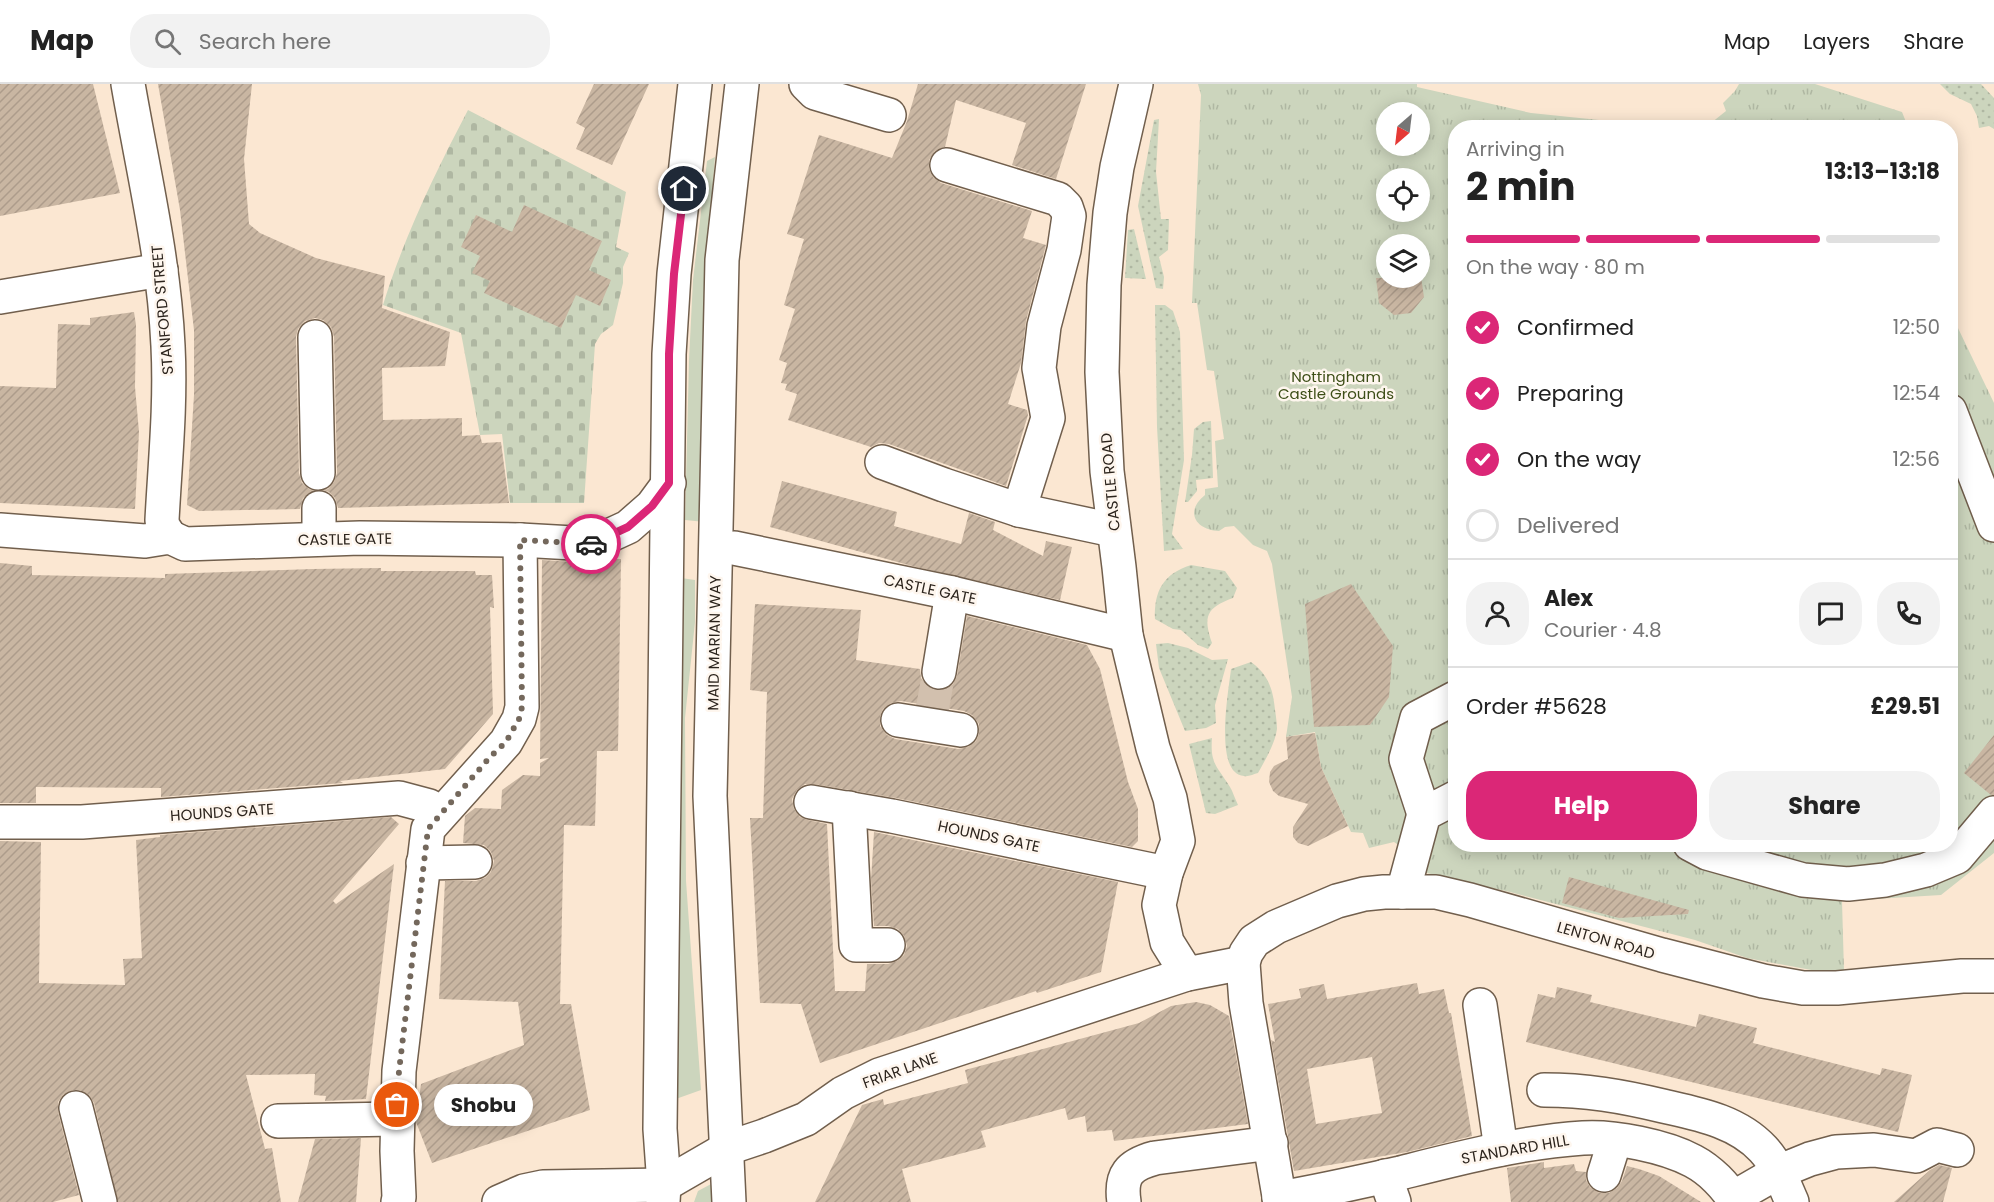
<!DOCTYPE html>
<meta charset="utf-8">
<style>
:root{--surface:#fff;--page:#f2f2f2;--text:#222;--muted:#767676;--line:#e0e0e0;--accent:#db2777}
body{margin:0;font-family:Poppins,sans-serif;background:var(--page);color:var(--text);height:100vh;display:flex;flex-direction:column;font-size:22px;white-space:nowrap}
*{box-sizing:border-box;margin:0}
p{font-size:20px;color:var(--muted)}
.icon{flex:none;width:33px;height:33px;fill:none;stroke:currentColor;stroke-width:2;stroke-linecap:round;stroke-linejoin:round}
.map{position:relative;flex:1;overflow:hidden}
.sheet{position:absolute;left:1448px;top:36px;width:510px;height:732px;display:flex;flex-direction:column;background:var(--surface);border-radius:24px;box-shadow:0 3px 15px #0003}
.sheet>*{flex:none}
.needle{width:39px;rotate:208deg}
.tools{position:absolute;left:1376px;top:18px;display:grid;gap:12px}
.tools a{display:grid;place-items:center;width:54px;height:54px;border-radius:50%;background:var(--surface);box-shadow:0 3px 15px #0003;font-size:30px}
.pin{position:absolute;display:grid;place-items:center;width:51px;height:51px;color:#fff;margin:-26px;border:3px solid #fff;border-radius:50%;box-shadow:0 2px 6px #0007}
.courier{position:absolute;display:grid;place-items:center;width:60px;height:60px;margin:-30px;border:4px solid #db2777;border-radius:50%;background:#fff;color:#222;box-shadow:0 2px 8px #0007}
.bubble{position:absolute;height:42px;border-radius:21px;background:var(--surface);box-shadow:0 3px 15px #0003;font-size:20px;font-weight:700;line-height:42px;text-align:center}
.overview em{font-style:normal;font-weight:700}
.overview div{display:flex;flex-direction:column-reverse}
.overview{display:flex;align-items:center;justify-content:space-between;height:102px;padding:0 18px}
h1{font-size:39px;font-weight:700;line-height:45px}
.bar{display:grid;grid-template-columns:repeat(4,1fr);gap:9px 6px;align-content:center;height:72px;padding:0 18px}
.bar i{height:8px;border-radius:4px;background:var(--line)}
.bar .active{background:var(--accent)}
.bar p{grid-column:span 4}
.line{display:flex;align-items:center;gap:15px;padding:0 18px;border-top:2px solid var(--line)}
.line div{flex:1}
.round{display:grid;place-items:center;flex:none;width:63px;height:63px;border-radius:24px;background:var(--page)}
ol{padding:0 18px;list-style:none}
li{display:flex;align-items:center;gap:18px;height:66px}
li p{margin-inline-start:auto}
li .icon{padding:6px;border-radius:50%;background:var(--accent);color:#fff;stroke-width:4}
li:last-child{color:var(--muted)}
li i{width:33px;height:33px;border:3px solid var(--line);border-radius:50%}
.primary-button{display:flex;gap:12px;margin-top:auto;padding:12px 18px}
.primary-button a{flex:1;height:69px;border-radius:24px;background:var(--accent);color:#fff;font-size:24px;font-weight:700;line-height:69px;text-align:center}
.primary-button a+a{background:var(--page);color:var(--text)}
header{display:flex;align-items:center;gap:36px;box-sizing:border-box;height:84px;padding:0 30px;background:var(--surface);border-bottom:2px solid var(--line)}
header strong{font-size:28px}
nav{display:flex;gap:33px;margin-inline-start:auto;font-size:21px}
.search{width:420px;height:54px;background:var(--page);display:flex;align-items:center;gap:15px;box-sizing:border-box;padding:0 21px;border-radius:24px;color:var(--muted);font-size:22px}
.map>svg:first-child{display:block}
.grass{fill:url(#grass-dots)}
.cemetery{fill:url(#cemetery-stones)}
.park{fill:url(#park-tufts);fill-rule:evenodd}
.garden{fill:#ccd5bd}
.building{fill:url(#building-hatch);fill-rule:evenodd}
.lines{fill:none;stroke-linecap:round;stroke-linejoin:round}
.minor-tunnel{stroke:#d2c0ae;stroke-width:33;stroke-dasharray:33 16;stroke-linecap:butt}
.minor-casing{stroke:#715f4d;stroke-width:36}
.major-casing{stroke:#715f4d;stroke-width:36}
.minor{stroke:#fff;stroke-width:33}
.major{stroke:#fff;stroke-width:33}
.done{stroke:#74685c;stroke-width:6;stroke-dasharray:0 10.8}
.route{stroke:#db2777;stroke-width:8}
.labels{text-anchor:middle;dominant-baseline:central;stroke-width:5;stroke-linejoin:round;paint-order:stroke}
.street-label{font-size:15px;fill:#2c241d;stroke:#fef6ee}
.park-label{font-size:15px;fill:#3d4e17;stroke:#fef6ee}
</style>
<header>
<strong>Map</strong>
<div class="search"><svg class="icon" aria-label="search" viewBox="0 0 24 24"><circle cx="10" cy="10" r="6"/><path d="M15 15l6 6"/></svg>Search here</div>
<nav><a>Map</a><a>Layers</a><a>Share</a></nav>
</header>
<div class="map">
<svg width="1994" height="1118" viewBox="0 0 1994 1118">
<defs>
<pattern id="grass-dots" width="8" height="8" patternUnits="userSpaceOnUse" patternTransform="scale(1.5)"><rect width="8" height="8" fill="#ccd5bd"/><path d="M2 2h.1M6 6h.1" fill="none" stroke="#afb7a2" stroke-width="1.8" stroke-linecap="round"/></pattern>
<pattern id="cemetery-stones" width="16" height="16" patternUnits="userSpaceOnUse" patternTransform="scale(1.5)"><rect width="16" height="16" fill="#ccd5bd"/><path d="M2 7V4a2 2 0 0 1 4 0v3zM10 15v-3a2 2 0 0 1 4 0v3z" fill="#afb7a2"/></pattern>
<pattern id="park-tufts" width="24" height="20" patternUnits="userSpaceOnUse" patternTransform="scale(1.5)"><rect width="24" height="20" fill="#ccd5bd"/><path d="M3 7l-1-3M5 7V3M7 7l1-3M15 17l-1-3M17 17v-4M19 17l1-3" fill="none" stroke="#afb7a2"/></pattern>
<pattern id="building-hatch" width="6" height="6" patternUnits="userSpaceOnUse" patternTransform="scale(1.5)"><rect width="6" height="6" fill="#c9b6a2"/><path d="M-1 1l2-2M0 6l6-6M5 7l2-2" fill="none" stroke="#ad9c8b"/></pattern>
</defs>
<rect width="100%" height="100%" fill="#fbe7d2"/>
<g class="grass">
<path d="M1940 0H1981L1994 14V45L1989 42 1979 44 1977 32 1971 20 1950 10Z"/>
<path d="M1159 35 1156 88 1161 135H1169L1168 166 1159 173 1164 193 1163 205 1156 204 1138 122 1154 36Z"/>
<path d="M1134 145 1146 195 1125 194 1128 146Z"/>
<path d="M1155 221H1165L1173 227 1180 248 1184 376 1172 450 1183 465 1164 467 1157 343Z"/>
<path d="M1211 337 1213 394 1196 396 1197 407 1188 418H1185L1192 371 1194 345 1203 338Z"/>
<path d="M1191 481 1225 487 1237 504 1233 514C1206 524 1203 532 1212 559L1208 565 1198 561 1181 546 1173 545 1155 535C1154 507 1163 490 1191 481Z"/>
<path d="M1168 559 1188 564 1212 576 1228 575 1215 621 1216 639 1206 644 1185 647 1159 584 1156 560Z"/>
<path d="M1251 578C1269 591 1273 606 1275 626 1276 632 1277 640 1277 645 1275 660 1265 676 1258 689 1254 690 1248 693 1244 692 1213 690 1229 605 1231 585Z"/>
<path d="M1212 654C1210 680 1217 682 1230 703 1233 708 1235 715 1238 721L1215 730 1206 729 1189 660Z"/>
</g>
<path class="cemetery" d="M468 26 626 108 616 163 629 169 623 183V199L613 241 601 250 595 260 584 419H510L502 350 480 351 461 249 383 221C404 153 435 89 468 26Z"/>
<g class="park">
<path d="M1198 0H1417V3L1531 29 1599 36 1646 43 1455 44V760H1950V102L1952 104 1951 118 1957 242 1994 319V769L1941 811 1842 817 1844 887 1822 888 1747 874 1695 856 1510 808 1396 782 1400 762 1394 758 1369 764 1363 749 1351 748 1321 683 1315 648 1286 653 1292 613 1272 480 1267 467 1253 461 1234 442 1225 443 1219 447C1196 446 1184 428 1205 411V405L1218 403 1215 357 1224 355 1214 287 1207 286 1197 219H1192L1201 11ZM1386 28H1419V62H1386ZM1386 94H1419V128H1386ZM1386 160H1419V194H1386Z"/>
<path d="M1739 0H1815L1902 28 1908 43H1706L1726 27 1723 19 1735 7Z"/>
</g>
<g class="garden">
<path d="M715 73 707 177 705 438 685 436 689 276 693 196 707 77Z"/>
<path d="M681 494 695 496V538L685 634 686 797 701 1006 673 1016Z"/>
<path d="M713 1099 715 1118H694L698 1107Z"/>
</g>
<g class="building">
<path d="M0 0H93L120 109 0 132Z"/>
<path d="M158 0H252L244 75 249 140 260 149 316 174 385 192 382 224 450 248 445 282 382 284 383 336 462 334V352L480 351 482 359 501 358 509 419 338 424 335 414 329 408 323 406 328 405 334 398 337 389 334 253 331 243 323 236 315 234 305 237 298 245 296 253 299 389 302 399 309 405 314 407 303 414 300 425 199 427 187 421 194 311V246L180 126Z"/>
<path d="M594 0H649L612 81 576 65 585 44 576 39Z"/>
<path d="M918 0H1086L1056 95 1012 81 1026 39 956 16 945 63 935 67 929 76V85L933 93 941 99 1032 127 1023 154 1046 161 1026 237 1021 279 1008 320 1027 326 1028 331 1006 402 889 360 879 359 871 363 788 336 797 310 785 306 787 300 781 299 787 279 779 276 795 225 784 221 804 155 787 150 819 51 892 74 907 37Z"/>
<path d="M524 121 602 157 589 186 611 196 600 222 576 211 561 244 484 209 490 197 472 189 480 172 461 163 476 131 512 148Z"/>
<path d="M1421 193 1424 213 1411 229 1394 231 1379 219 1376 194Z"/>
<path d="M134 228 136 241 135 303 139 348 135 425 0 419V302L56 304 58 240 90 241V234Z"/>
<path d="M782 397 897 428 894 442 961 460 969 429 995 438 993 446 1043 472 1046 457 1072 463 1060 516 912 482 770 443Z"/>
<path d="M603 475H621L618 667H597L595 742 564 741 560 920H571L590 1026 432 1079 416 1038 421 1000 524 961 518 918 439 915 445 797H476L485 794 491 788 494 777 491 768 484 761 463 759 465 732 475 724 501 725 502 706 523 691 540 692V679L549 674 540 675 542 476 590 479Z"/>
<path d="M0 479 32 482V491L165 494V490L313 485 381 484V487H475L476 491H492L494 524 490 523 493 630 445 685 340 697 343 699 161 713V704L36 703V719H0Z"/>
<path d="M1351 500 1393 562 1389 613 1370 641 1314 643 1305 520Z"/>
<path d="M755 520 861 526 856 576 920 585 921 594 927 602 937 607 945 606 953 600 957 592 967 532 1087 561 1100 585 1128 698 1138 725V757L1132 763 896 714 814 700H805L797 706 792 715 794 725 800 733 808 736 827 740 835 907H865L867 880H888L897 877 904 871 907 862 904 852 898 845 888 842H874L871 796 874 748 1118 798 1101 888 1037 909 1036 907 820 979 801 920 760 919 750 734H763L767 608 750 606ZM901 617 964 627 972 631 979 640V650L976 657 968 663 958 665 895 655 887 651 880 642V632L883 625 891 619Z"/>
<path d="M1315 649 1321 683 1348 742 1308 762 1298 759 1293 753V743L1308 720 1279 712 1273 707 1269 698 1270 688 1274 682 1288 675 1286 653Z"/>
<path d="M1994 651V711H1991L1964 689Z"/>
<path d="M391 733 399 740 333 817 336 820 394 780 366 1015 325 1017 326 1012 314 1011 315 990 246 991 265 1065 272 1064 281 1118H118L94 1019 89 1011 80 1006H72L63 1011 58 1018V1028L79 1111 53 1118H0V757L41 758 39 899 125 901 123 875 142 874 136 756 160 753V751Z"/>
<path d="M1569 793 1689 826 1688 830 1619 834 1562 819Z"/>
<path d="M1417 899 1419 910 1444 905 1449 929H1451L1472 1052 1407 1068 1294 1087 1271 956 1275 958 1268 920 1301 914 1299 905 1324 900 1327 915ZM1372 973 1382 1029 1316 1040 1307 985Z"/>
<path d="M1557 903 1592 911 1590 918 1696 943 1699 930 1757 944 1753 959 1880 991 1882 984 1912 991 1898 1048 1526 958 1538 910 1555 914Z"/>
<path d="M1196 918 1210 921 1229 932 1248 1040 1114 1057 1112 1046 1087 1048 1085 1032 1068 1036 1065 1024 981 1047 986 1063 902 1085 911 1118H815L862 1021 883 1015 884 1021 968 999 965 986 1139 939 1171 922Z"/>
<path d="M361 1054 356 1118H298L315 1055Z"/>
<path d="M1544 1078V1084L1574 1080 1576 1087 1586 1088V1096L1590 1103 1599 1109H1609L1617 1104 1622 1097 1627 1082 1639 1085 1659 1092 1701 1118H1511L1507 1084Z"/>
<path d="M1939 1081 1952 1084 1943 1118H1894L1930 1086Z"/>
</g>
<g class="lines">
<path class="minor-tunnel" d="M931 632 939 588"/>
<defs>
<g id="minor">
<path d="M128 0C143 87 164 174 168 262 171 320 165 379 162 436L163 442 170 453"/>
<path d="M806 0 815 9 889 31"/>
<path d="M1136 0 1117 83 1110 129 1104 201 1102 288 1107 387 1119 483 1126 551 1153 664 1170 714 1178 757 1166 789 1159 821 1167 858 1187 890"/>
<path d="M947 81 1058 115 1066 123 1069 132 1064 166 1044 242 1039 284 1048 334 1019 426"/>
<path d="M0 213 161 186"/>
<path d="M315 253 318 389"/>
<path d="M1950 327 1994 441"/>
<path d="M882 378 944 401 1019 426 1113 446"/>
<path d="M319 424V455"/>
<path d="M0 446 145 457 170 453 185 460 360 454 520 456 591 460 628 443 652 422 669 399"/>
<path d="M734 464 952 509 1126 551"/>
<path d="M939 588 952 509"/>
<path d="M898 636 961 646"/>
<path d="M811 718 892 732 1166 789"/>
<path d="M849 724 856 861H888"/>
<path d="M1424 730 1406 675 1417 634 1455 614"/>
<path d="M0 738H82L399 714 429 722 441 729"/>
<path d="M1690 760 1707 769 1803 796 1848 800 1885 796 1926 786 1957 773 1994 729"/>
<path d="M423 779 475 778"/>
<path d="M1403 808 1424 730 1455 714"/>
<path d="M1480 921 1501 1065"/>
<path d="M1544 1006C1586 1006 1621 1012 1663 1022 1698 1030 1737 1037 1763 1065 1777 1080 1784 1100 1792 1118"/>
<path d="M76 1024 100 1118"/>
<path d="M278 1037 397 1035"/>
<path d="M728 1064 764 1052 806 1035 843 1009 879 991 1187 890 1243 879"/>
<path d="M1604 1091 1615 1056"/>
<path d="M1385 1092 1394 1118"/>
<path d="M1279 1114C1320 1107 1360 1098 1400 1089 1460 1074 1521 1058 1583 1054 1614 1052 1665 1062 1693 1077 1710 1086 1726 1102 1735 1118"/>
<path d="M1733 1114 1778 1088 1810 1075 1836 1068 1874 1066 1916 1072 1937 1061 1957 1066"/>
<path d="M398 1118 399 1113 397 1067 399 987 428 745 506 658 519 635 522 623 520 456"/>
<path d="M499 1118 524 1107 543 1103 664 1101"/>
<path d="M1124 1118C1120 1091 1129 1081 1155 1074L1271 1059"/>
<path d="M1280 1118 1246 919 1243 879 1246 869 1254 857 1276 843 1337 817 1364 810 1384 808H1436L1470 816 1662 871 1763 897 1803 904H1837L1962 892H1994"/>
</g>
<g id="major">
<path d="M664 1101 728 1064"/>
<path d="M663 1118 664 1101 660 1045 669 270 674 190 695 0"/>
<path d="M729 1118 710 712 722 176 742 0"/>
</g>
</defs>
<use href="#minor" class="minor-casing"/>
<use href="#major" class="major-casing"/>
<use href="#minor" class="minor"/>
<use href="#major" class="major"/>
</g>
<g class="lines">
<path class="done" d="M397 1021 399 987 428 745 490 673 506 658 519 635 522 623 520 456 591 460"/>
<path class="route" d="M591 460 628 443 652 422 669 399V270L674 190 684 105"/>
</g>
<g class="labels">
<g class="street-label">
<text transform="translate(162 226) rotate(-95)">STANFORD STREET</text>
<text transform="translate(1110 398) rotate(-95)">CASTLE ROAD</text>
<text transform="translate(345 455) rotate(-1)">CASTLE GATE</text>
<text transform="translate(930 505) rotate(12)">CASTLE GATE</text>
<text transform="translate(714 559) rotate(-89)">MAID MARIAN WAY</text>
<text transform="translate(222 728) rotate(-4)">HOUNDS GATE</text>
<text transform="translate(989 752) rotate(12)">HOUNDS GATE</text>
<text transform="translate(1606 856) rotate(16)">LENTON ROAD</text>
<text transform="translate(900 986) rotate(-20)">FRIAR LANE</text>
<text transform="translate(1515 1065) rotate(-10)">STANDARD HILL</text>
</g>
<g class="park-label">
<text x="1336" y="292">Nottingham<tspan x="1336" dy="17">Castle Grounds</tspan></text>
</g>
</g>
</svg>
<div class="tools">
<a><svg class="needle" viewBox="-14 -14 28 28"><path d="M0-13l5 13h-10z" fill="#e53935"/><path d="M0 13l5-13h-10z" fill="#767676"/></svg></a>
<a><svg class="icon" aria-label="locate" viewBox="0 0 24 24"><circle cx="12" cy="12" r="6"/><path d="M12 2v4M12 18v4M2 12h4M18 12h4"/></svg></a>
<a><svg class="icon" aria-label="layers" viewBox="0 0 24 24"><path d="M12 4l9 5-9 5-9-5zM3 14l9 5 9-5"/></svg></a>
</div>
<div class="pin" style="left:397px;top:1021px;background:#ea580c"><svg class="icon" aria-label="bag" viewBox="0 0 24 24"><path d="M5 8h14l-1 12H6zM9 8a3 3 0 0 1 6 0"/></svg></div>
<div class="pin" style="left:684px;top:105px;background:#1f2937"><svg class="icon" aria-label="home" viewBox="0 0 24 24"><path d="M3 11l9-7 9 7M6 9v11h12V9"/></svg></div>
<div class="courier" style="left:591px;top:460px"><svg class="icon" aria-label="car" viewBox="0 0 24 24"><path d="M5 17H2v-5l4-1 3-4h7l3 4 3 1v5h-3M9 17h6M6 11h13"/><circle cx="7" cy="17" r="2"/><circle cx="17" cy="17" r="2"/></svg></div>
<div class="bubble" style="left:434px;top:1000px;width:99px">Shobu</div>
<section class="sheet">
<div class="overview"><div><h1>2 min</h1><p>Arriving in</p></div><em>13:13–13:18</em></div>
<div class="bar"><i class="active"></i><i class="active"></i><i class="active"></i><i></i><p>On the way · 80 m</p></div>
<ol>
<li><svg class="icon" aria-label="check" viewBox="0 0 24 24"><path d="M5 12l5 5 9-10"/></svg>Confirmed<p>12:50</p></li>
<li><svg class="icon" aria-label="check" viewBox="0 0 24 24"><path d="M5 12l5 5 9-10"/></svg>Preparing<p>12:54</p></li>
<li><svg class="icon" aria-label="check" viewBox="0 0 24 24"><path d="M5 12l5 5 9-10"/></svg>On the way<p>12:56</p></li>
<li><i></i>Delivered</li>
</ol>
<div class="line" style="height:108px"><a class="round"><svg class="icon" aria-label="person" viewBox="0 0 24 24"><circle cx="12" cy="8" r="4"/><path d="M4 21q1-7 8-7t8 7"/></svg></a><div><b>Alex</b><p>Courier · 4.8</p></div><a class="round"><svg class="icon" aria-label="chat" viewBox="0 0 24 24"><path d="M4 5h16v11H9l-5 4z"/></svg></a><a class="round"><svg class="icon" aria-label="phone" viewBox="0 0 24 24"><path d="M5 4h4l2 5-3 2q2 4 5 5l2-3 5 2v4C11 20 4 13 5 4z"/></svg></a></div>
<div class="line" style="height:78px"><div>Order #5628</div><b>£29.51</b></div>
<div class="primary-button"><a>Help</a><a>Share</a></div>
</section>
</div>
